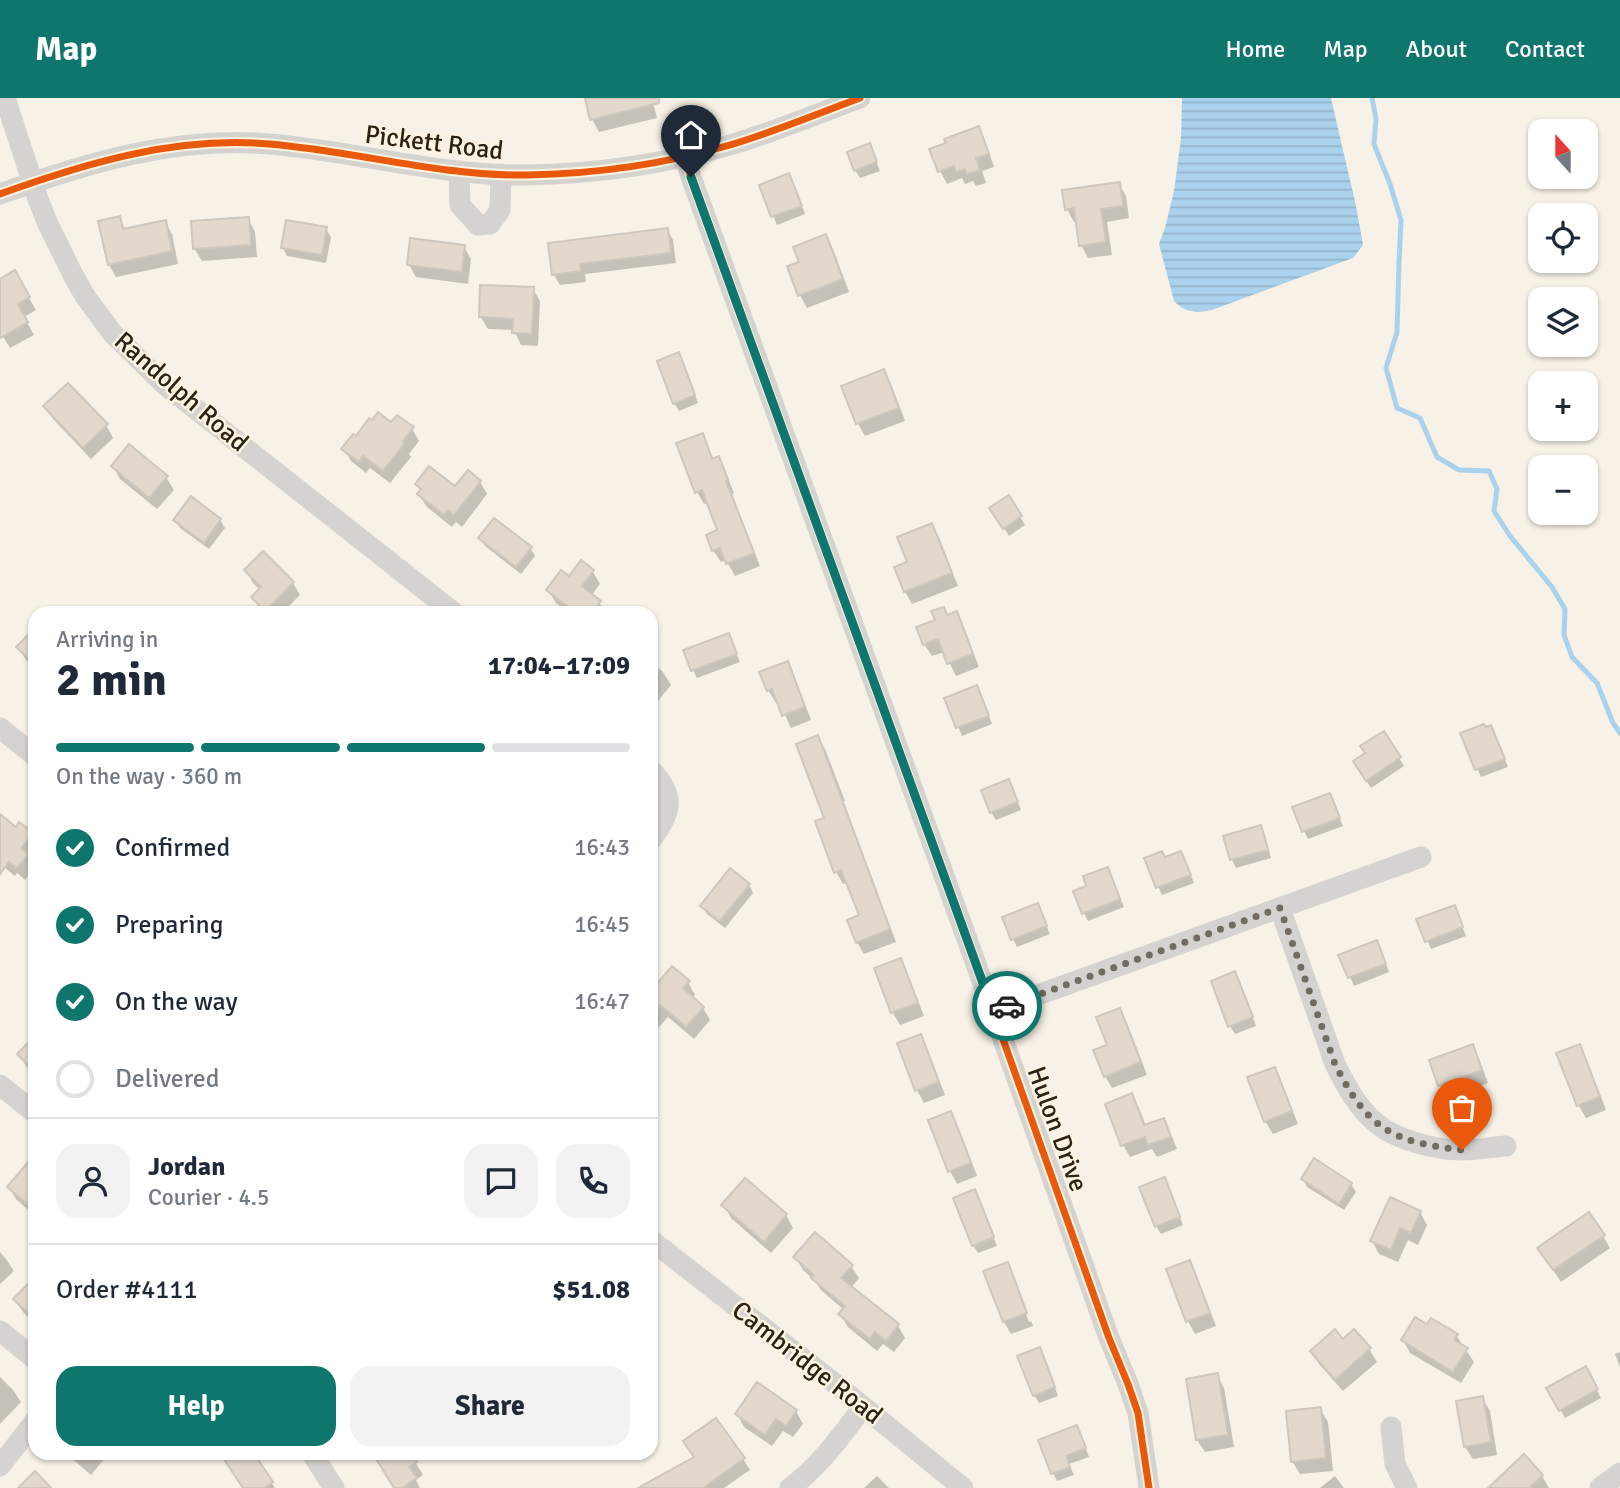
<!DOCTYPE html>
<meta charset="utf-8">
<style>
:root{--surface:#fff;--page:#f2f2f3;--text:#1f2937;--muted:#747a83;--line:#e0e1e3;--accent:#0f766e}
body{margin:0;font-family:Signika,sans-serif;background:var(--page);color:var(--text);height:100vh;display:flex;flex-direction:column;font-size:26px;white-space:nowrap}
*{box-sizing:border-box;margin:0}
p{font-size:23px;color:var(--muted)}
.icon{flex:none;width:38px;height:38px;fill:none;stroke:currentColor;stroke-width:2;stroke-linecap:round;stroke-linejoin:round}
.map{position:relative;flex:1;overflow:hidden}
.panel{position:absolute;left:28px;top:508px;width:630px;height:854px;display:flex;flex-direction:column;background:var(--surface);border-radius:21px;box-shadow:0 2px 5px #0004}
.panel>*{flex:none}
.needle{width:46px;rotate:339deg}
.fabs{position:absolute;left:1528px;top:21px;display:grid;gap:14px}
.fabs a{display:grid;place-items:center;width:70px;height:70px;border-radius:14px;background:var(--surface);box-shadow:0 2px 5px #0004;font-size:35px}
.pin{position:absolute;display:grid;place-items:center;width:60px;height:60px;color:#fff;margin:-72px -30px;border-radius:50% 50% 50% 0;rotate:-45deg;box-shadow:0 0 7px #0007}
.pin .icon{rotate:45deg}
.courier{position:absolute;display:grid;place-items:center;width:70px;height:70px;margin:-35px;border:5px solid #0f766e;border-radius:50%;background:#fff;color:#222;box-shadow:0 2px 9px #0007}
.head em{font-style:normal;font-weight:800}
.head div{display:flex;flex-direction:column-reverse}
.head{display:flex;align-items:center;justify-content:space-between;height:119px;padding:0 28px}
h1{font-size:46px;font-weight:800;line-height:52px}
.bar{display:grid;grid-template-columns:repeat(4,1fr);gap:10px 7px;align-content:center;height:84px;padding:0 28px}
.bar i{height:9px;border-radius:5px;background:var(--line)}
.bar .selected{background:var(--accent)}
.bar p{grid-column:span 4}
.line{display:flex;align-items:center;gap:18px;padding:0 28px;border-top:2px solid var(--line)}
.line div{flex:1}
.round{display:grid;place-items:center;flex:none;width:74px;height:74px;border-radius:21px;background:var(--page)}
ol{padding:0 28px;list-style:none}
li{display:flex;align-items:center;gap:21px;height:77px}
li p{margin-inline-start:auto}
li .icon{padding:7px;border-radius:50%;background:var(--accent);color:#fff;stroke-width:4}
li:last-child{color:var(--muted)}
li i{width:38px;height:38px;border:4px solid var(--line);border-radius:50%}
.primary-button{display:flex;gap:14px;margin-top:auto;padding:14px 28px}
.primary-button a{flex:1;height:80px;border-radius:21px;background:var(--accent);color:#fff;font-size:28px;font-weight:800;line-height:80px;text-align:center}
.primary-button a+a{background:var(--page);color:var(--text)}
header{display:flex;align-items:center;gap:42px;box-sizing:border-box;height:98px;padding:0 35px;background:var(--accent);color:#fff}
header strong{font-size:33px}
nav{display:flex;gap:38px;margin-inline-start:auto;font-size:24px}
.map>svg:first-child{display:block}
.water{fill:url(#water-rules)}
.shadow{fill:#0003}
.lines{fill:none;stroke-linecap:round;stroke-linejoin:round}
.stream{stroke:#abd2ed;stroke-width:5}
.building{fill:#e3d8cc;stroke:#cec7bd;stroke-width:2}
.minor{stroke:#d5d3cf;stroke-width:21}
.cycleway-casing{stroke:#fef2e0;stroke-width:11}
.cycleway{stroke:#e8590c;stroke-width:7}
.done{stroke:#726b60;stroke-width:7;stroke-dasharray:0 12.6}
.route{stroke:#0f766e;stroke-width:9}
.labels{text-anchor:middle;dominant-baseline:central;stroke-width:5;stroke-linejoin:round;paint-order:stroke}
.street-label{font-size:26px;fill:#2a2318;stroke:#fef2e0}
</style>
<header>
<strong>Map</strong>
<nav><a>Home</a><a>Map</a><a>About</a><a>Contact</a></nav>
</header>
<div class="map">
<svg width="1620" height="1390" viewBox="0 0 1620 1390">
<defs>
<pattern id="water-rules" width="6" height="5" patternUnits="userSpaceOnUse" patternTransform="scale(1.75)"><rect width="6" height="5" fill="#abd2ed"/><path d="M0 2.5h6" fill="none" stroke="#93b4ca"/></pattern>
</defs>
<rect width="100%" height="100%" fill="#f7f1e7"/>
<path class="water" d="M1182 0H1331L1356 108 1363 147 1353 160 1212 212C1197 215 1185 215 1174 203L1159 146 1165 130 1174 93 1181 41Z"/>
<g class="shadow">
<path d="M587 0H652L657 20 599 34 592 21Z"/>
<path d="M978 30 985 43 994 69 982 73 986 85 976 88 973 83 965 86 962 80 947 86 940 73Z"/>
<path d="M870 48 880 73 860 80 855 72Z"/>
<path d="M793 85 805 116 777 127 761 88Z"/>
<path d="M1119 86 1126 98 1129 120 1107 124 1112 157 1088 160 1081 147 1077 123 1074 124 1067 111Z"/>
<path d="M119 120 126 132 165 124 172 136 178 166 116 179 109 167 100 124Z"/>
<path d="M248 121 255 134 257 159 202 163 194 150Z"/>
<path d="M326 131 331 139 326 165 287 158 283 150Z"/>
<path d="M667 131 673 142 676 165 585 176 586 184 560 187 554 177 550 146Z"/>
<path d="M826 138 833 151 849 194 807 210 800 197 801 165Z"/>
<path d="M464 149 471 161 468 186 416 179 409 167Z"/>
<path d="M14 174 36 212 24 219 34 237 10 250 0 233V183Z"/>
<path d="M533 191 540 203 538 248 521 247 514 232 488 231 481 219Z"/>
<path d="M683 264 698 305 679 313 674 305Z"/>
<path d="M883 273 891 286 905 323 865 338 858 326 843 289Z"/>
<path d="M45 308 106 327 113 340 91 361 53 321Z"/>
<path d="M392 326 412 331 419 343 409 356 411 359 390 385 370 370 366 375 351 363 344 351 356 340Z"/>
<path d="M702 337 714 362 718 360 725 373 734 395 732 396 760 468 735 478 726 462 721 464 713 452 719 433 708 405 704 406 697 394Z"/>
<path d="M113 368 166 379 174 392 157 411 120 381Z"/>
<path d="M480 384 487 396 462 429 456 424 452 429 427 409 419 397 421 394 417 386 455 391Z"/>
<path d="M1008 399 1025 427 1009 438 996 418Z"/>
<path d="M175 422H220L225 430 209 451 180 430Z"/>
<path d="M931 428 939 440 958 488 912 506 905 494Z"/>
<path d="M480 440 530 450 535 458 521 476 485 448Z"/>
<path d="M581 465 593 474 600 486 591 498 599 504 605 514H568L556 505 548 492 569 480Z"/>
<path d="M246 473 293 485 300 497 283 514H263L253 499 260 492 253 485Z"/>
<path d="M956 515 963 528 979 569 956 578 944 554 932 558 924 546 948 518Z"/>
<path d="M35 533V571L26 562 18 549Z"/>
<path d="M728 537 740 564 697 580 693 572Z"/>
<path d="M651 564 663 574 671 587 657 604 651 599Z"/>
<path d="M787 565 794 578 811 622 791 630 779 604 776 605 768 592 762 575Z"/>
<path d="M981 597 992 626 962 638 947 601Z"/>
<path d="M1491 629 1508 669 1481 679 1463 636Z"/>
<path d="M1383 635 1404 668 1371 690 1359 672 1367 656Z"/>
<path d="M818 639 825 651 845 703H843L896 844 864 856 857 844 861 818 848 785 843 786 836 774 826 721Z"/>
<path d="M1013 691 1021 712 996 722 991 714Z"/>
<path d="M1329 697 1343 728 1308 741 1304 733Z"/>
<path d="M0 718 16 731 32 736 35 742V753L29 760 34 770 25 782 17 775 15 778 0 766Z"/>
<path d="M1260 729 1265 737 1271 760 1236 770 1232 762 1225 739Z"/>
<path d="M1146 761 1185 763 1194 785 1162 797Z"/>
<path d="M1107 771 1124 809 1088 823 1084 815Z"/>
<path d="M749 787 753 795 725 830 707 816 702 808Z"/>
<path d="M1037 807 1050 836 1017 849 1013 841Z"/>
<path d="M1458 817 1466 838 1431 851 1419 822Z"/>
<path d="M1381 852 1389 874 1354 888 1341 858Z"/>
<path d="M900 862 907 875 924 918 900 927 893 915 876 871Z"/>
<path d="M1239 883 1256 928 1235 936 1230 928Z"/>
<path d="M688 884 695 897 692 901 703 910 710 922 694 941 668 919 658 930 651 924V895Z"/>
<path d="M1119 912 1127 925 1147 977 1112 990 1105 978 1109 948Z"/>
<path d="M920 938 927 951 945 997 924 1005 917 992Z"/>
<path d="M35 941V977L26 968 19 956Z"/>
<path d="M1472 948 1479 961 1488 985 1447 1000 1440 987 1431 963Z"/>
<path d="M1579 948 1586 960 1606 1012 1586 1020 1579 1008 1559 956Z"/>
<path d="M1274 971 1281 983 1298 1026 1273 1036 1265 1023Z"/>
<path d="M1132 998 1139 1010 1146 1028 1163 1022 1170 1034 1177 1051 1157 1059 1152 1051 1130 1059 1123 1047Z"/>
<path d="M950 1015 958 1028 977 1078 957 1086 950 1073 930 1023Z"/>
<path d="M35 1062V1118L16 1101 9 1089Z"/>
<path d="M1303 1081 1351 1086 1356 1094 1344 1112 1307 1089Z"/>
<path d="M745 1082 786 1117 793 1130 771 1155 731 1120 724 1107Z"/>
<path d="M1168 1089 1183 1127 1161 1136 1156 1128Z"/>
<path d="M975 1093 997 1148 978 1155 973 1147Z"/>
<path d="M1420 1114 1427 1127 1418 1147 1408 1142 1398 1164 1379 1156 1372 1143Z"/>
<path d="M1603 1138 1610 1150 1561 1184 1547 1163Z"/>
<path d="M0 1154 6 1161 14 1173 0 1186Z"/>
<path d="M795 1159 851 1168 859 1180 851 1190 898 1228 905 1240 894 1254 883 1246 877 1253 848 1229 840 1216 844 1212 821 1192 815 1183 803 1172Z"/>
<path d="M1189 1164 1196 1176 1216 1228 1195 1236 1188 1223Z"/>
<path d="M1007 1166 1013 1177H1011L1029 1224 1031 1223 1033 1228 1011 1236 1004 1224 985 1174Z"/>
<path d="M35 1182V1226L23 1214 15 1202Z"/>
<path d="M1456 1237 1474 1264 1461 1285 1410 1255 1403 1242Z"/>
<path d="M1343 1243 1369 1251 1377 1264 1343 1293 1319 1266 1312 1254Z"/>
<path d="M1620 1254V1269L1615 1256Z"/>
<path d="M1044 1259 1058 1298 1039 1305 1034 1297Z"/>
<path d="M1585 1271 1601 1300 1565 1320 1549 1291Z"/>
<path d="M1217 1277 1224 1290 1234 1349 1205 1354 1197 1342Z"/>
<path d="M0 1279 13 1292 21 1304 0 1326Z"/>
<path d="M1482 1300 1490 1313 1497 1357 1473 1361 1465 1349 1458 1304Z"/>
<path d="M1320 1311 1328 1324 1333 1373 1300 1376 1292 1363Z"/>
<path d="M796 1313 803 1326 793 1339 783 1333 772 1348 744 1329 737 1316Z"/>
<path d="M1081 1338 1089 1359 1069 1366 1074 1377 1057 1383 1053 1375Z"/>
<path d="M67 1354H110L91 1377 69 1358Z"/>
<path d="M251 1354 275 1390H244Z"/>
<path d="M409 1354 423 1377 416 1382 420 1390H395Z"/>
<path d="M743 1361 750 1372 724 1390H651Z"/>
<path d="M877 1378 889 1390H864Z"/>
<path d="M1335 1378 1344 1390H1320Z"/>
<path d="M1542 1378 1549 1390H1490Z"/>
</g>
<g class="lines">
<path class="stream" d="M1372 0 1376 21 1374 46 1390 86 1401 122 1399 165 1397 234 1386 270 1397 310 1420 320 1437 359 1459 372 1489 373 1497 391 1494 413 1510 438 1552 489 1565 511 1564 537 1572 559 1597 585 1613 625 1620 635"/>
</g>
<g class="building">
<path d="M585 0H659V5L590 22Z"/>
<path d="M979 28 989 56 976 60 980 72 967 76 965 71 956 74 954 68 938 74 929 51 946 45 944 41Z"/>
<path d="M870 45 877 64 854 73 847 54Z"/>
<path d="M789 75 802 108 771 119 759 87Z"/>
<path d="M1120 84 1123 108 1101 111 1106 144 1079 148 1074 110 1065 112 1062 92Z"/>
<path d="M120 118 123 131 166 122 172 153 108 167 98 123Z"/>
<path d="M249 119 251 147 193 151 191 123Z"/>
<path d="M286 122 327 129 322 157 281 150Z"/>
<path d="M668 130 671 155 580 166 581 173 552 177 548 145Z"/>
<path d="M826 136 843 181 798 198 787 168 799 164 793 149Z"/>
<path d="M410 140 465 147 462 174 407 167Z"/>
<path d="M15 172 30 199 18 206 28 224 0 240V181Z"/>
<path d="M480 187 534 189 532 236 512 235 513 221 479 219Z"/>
<path d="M679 254 695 297 673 306 657 263Z"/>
<path d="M884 271 899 310 856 326 841 288Z"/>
<path d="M68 285 108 326 83 350 43 308Z"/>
<path d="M378 314 391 324 397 317 414 329 403 343 405 345 383 373 363 358 359 364 341 351 353 336 356 338 369 320 372 322Z"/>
<path d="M703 335 712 361 719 358 728 382 726 383 754 455 726 466 720 450 712 453 706 437 717 432 702 392 695 395 676 345Z"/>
<path d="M129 346 168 378 149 400 111 368Z"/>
<path d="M429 368 455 388 468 372 481 383 454 417 448 412 444 417 417 396 421 391 415 386Z"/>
<path d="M1009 397 1022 418 1003 431 989 410Z"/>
<path d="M191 398 221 421 204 445 173 422Z"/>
<path d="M494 420 532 449 516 469 478 440Z"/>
<path d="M932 425 952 475 904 494 894 469 907 464 897 439Z"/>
<path d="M263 453 294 484 265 513 251 499 261 489 244 472Z"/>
<path d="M581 462 594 472 582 488 601 503 592 514H575L546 492 561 472 569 478Z"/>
<path d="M944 509 947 517 957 513 973 556 947 566 938 541 923 547 916 529 935 522 931 513Z"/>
<path d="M35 530V567L16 549Z"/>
<path d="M729 535 737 556 691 573 683 552Z"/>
<path d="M788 563 805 609 782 618 772 591 767 593 759 574Z"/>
<path d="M977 587 989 618 956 630 944 600Z"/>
<path d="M1484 626 1486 629 1491 627 1505 661 1475 672 1460 635Z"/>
<path d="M1384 633 1401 659 1366 683 1353 663 1365 655 1360 648Z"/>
<path d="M818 637 890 831 856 845 847 822 859 817 841 772 834 775 815 723 824 720 796 646Z"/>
<path d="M1009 681 1018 704 990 715 981 692Z"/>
<path d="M1330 695 1340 720 1302 734 1292 709Z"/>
<path d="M0 716 16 729 19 724 33 735 21 750 28 756 17 770 9 764 0 776Z"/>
<path d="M1261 727 1268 752 1230 762 1223 738Z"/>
<path d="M1162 753 1165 759 1181 753 1191 777 1156 790 1144 760Z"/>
<path d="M1108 769 1120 801 1082 816 1073 793 1086 788 1083 778Z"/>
<path d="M730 770 750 786 720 823 700 808Z"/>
<path d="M1038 805 1047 828 1011 842 1002 819Z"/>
<path d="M1455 807 1463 829 1425 844 1416 821Z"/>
<path d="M1377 842 1386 866 1348 880 1338 857Z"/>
<path d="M901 860 918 905 891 915 874 870Z"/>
<path d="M672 868 690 883 683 890 704 909 686 929 660 907 651 918V893Z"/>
<path d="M1235 873 1253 919 1228 929 1211 883Z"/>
<path d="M1120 910 1141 964 1104 979 1093 952 1107 947 1096 919Z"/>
<path d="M921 936 939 984 915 993 897 945Z"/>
<path d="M35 938V974L17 956Z"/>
<path d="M1473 946 1482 972 1438 988 1429 962Z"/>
<path d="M1580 946 1600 999 1577 1008 1556 955Z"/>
<path d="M1275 969 1292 1013 1264 1024 1247 979Z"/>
<path d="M1132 995 1144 1027 1164 1020 1171 1039 1148 1047 1145 1039 1121 1048 1105 1006Z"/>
<path d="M951 1013 971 1065 948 1074 928 1022Z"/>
<path d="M35 1056V1113L7 1089Z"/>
<path d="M1314 1060 1352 1085 1339 1106 1301 1081Z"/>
<path d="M1165 1079 1180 1119 1155 1129 1139 1089Z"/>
<path d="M745 1080 787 1116 764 1144 721 1107Z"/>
<path d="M975 1091 994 1139 972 1148 953 1100Z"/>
<path d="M1390 1099 1421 1113 1411 1135 1400 1130 1391 1152 1370 1143Z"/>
<path d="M1589 1114 1605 1137 1553 1172 1537 1150Z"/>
<path d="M815 1134 853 1167 841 1180 899 1226 886 1243 875 1234 870 1241 838 1216 845 1208 811 1180 814 1177 793 1159Z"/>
<path d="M1190 1162 1210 1215 1186 1224 1166 1171Z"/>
<path d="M1008 1164 1027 1215 1003 1224 983 1173Z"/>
<path d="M35 1179V1222L13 1201Z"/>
<path d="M1415 1219 1427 1226 1431 1220 1458 1236 1454 1242 1468 1250 1453 1274 1401 1242Z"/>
<path d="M1335 1231 1343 1241 1354 1231 1371 1250 1335 1282 1310 1253Z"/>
<path d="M1040 1249 1055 1289 1033 1298 1017 1258Z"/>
<path d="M1586 1268 1598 1291 1559 1313 1546 1290Z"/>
<path d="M1218 1275 1228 1337 1196 1342 1186 1281Z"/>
<path d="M757 1284 797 1312 786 1328 776 1321 765 1337 735 1316Z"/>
<path d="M1483 1298 1491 1344 1464 1349 1456 1303Z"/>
<path d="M1321 1309 1326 1360 1291 1364 1286 1313Z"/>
<path d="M716 1320 745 1360 703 1390H638L694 1359 683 1343Z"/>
<path d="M1077 1327 1086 1350 1066 1358 1070 1369 1051 1376 1038 1342Z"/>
<path d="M237 1354H253L273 1384 264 1390H243L225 1363Z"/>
<path d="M372 1354H411L417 1364 409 1369 417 1380 402 1390H394Z"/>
<path d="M1524 1356 1543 1377 1529 1390H1488Z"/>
<path d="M35 1373 51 1390H18Z"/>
</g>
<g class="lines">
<g class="minor">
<path d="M5 0 38 101 47 124 73 177 85 198 113 236 164 286 453 514"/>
<path d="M685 58 691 79 993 913 1109 1240 1128 1286 1138 1315 1149 1390"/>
<path d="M459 73 460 107 478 127 490 126 500 112 501 76"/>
<path d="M0 96C86 65 176 38 269 46 355 53 439 78 526 77 594 76 665 66 730 47 774 34 817 16 860 0"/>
<path d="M0 630 35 658"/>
<path d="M651 672C677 699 671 714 651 742"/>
<path d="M1280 810 1335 966C1345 986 1357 1009 1375 1024 1395 1042 1436 1052 1462 1052 1477 1052 1491 1049 1506 1048"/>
<path d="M993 913 1421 759"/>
<path d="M0 987 35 1015"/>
<path d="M651 1142 838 1288 963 1390"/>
<path d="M0 1233 35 1261"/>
<path d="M1391 1329 1395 1366 1407 1390"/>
<path d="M311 1354 334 1390"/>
<path d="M0 1368 35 1323"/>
<path d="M790 1390C820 1368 841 1338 863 1309"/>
<path d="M1600 1390 1620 1375"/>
</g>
<defs>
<g id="cycleway">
<path d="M685 58 691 79 993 913 1109 1240 1128 1286 1138 1315 1149 1390"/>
<path d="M0 96C86 65 176 38 269 46 355 53 439 78 526 77 594 76 665 66 730 47 774 34 817 16 860 0"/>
</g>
</defs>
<use href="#cycleway" class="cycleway-casing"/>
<use href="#cycleway" class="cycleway"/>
</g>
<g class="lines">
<path class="done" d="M1007 908 1280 810 1335 966C1367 1030 1391 1044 1462 1052"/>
<path class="route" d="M691 79 993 913 1007 908"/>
</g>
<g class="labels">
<g class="street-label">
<text transform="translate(434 45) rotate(7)">Pickett Road</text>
<text transform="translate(181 294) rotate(41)">Randolph Road</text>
<text transform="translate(1057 1031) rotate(70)">Hulon Drive</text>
<text transform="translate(807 1265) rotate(38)">Cambridge Road</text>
</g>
</g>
</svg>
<div class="fabs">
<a><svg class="needle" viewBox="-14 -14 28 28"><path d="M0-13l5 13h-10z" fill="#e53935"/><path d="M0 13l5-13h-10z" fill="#747a83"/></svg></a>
<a><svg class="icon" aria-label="locate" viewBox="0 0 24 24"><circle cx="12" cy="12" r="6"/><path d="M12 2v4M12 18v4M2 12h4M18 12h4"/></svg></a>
<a><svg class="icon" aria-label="layers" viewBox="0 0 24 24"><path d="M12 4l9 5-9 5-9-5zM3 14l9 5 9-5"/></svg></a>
<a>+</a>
<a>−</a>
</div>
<div class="pin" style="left:1462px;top:1052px;background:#ea580c"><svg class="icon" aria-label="bag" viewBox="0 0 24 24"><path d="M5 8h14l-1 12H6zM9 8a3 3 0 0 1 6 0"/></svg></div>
<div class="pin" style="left:691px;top:79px;background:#1f2937"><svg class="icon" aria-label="home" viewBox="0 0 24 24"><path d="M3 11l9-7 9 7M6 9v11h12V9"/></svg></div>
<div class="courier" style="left:1007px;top:908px"><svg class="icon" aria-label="car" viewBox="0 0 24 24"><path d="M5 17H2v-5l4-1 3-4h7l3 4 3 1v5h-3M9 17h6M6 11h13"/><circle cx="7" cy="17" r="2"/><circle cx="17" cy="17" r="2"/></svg></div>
<section class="panel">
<div class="head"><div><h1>2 min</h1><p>Arriving in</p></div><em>17:04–17:09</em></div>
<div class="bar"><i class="selected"></i><i class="selected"></i><i class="selected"></i><i></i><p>On the way · 360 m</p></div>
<ol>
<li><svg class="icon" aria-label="check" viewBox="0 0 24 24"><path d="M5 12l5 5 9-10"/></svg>Confirmed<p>16:43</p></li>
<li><svg class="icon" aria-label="check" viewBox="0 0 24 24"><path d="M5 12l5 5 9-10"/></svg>Preparing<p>16:45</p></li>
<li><svg class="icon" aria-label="check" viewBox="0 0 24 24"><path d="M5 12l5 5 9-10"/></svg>On the way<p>16:47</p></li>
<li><i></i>Delivered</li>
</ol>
<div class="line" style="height:126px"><a class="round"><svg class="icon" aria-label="person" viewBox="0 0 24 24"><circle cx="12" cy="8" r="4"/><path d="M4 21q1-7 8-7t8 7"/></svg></a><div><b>Jordan</b><p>Courier · 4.5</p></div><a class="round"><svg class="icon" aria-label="chat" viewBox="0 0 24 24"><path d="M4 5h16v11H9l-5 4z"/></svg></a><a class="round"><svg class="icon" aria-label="phone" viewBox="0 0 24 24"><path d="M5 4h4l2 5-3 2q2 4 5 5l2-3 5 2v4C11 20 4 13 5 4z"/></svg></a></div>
<div class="line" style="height:91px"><div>Order #4111</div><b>$51.08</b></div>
<div class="primary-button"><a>Help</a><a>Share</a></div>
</section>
</div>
